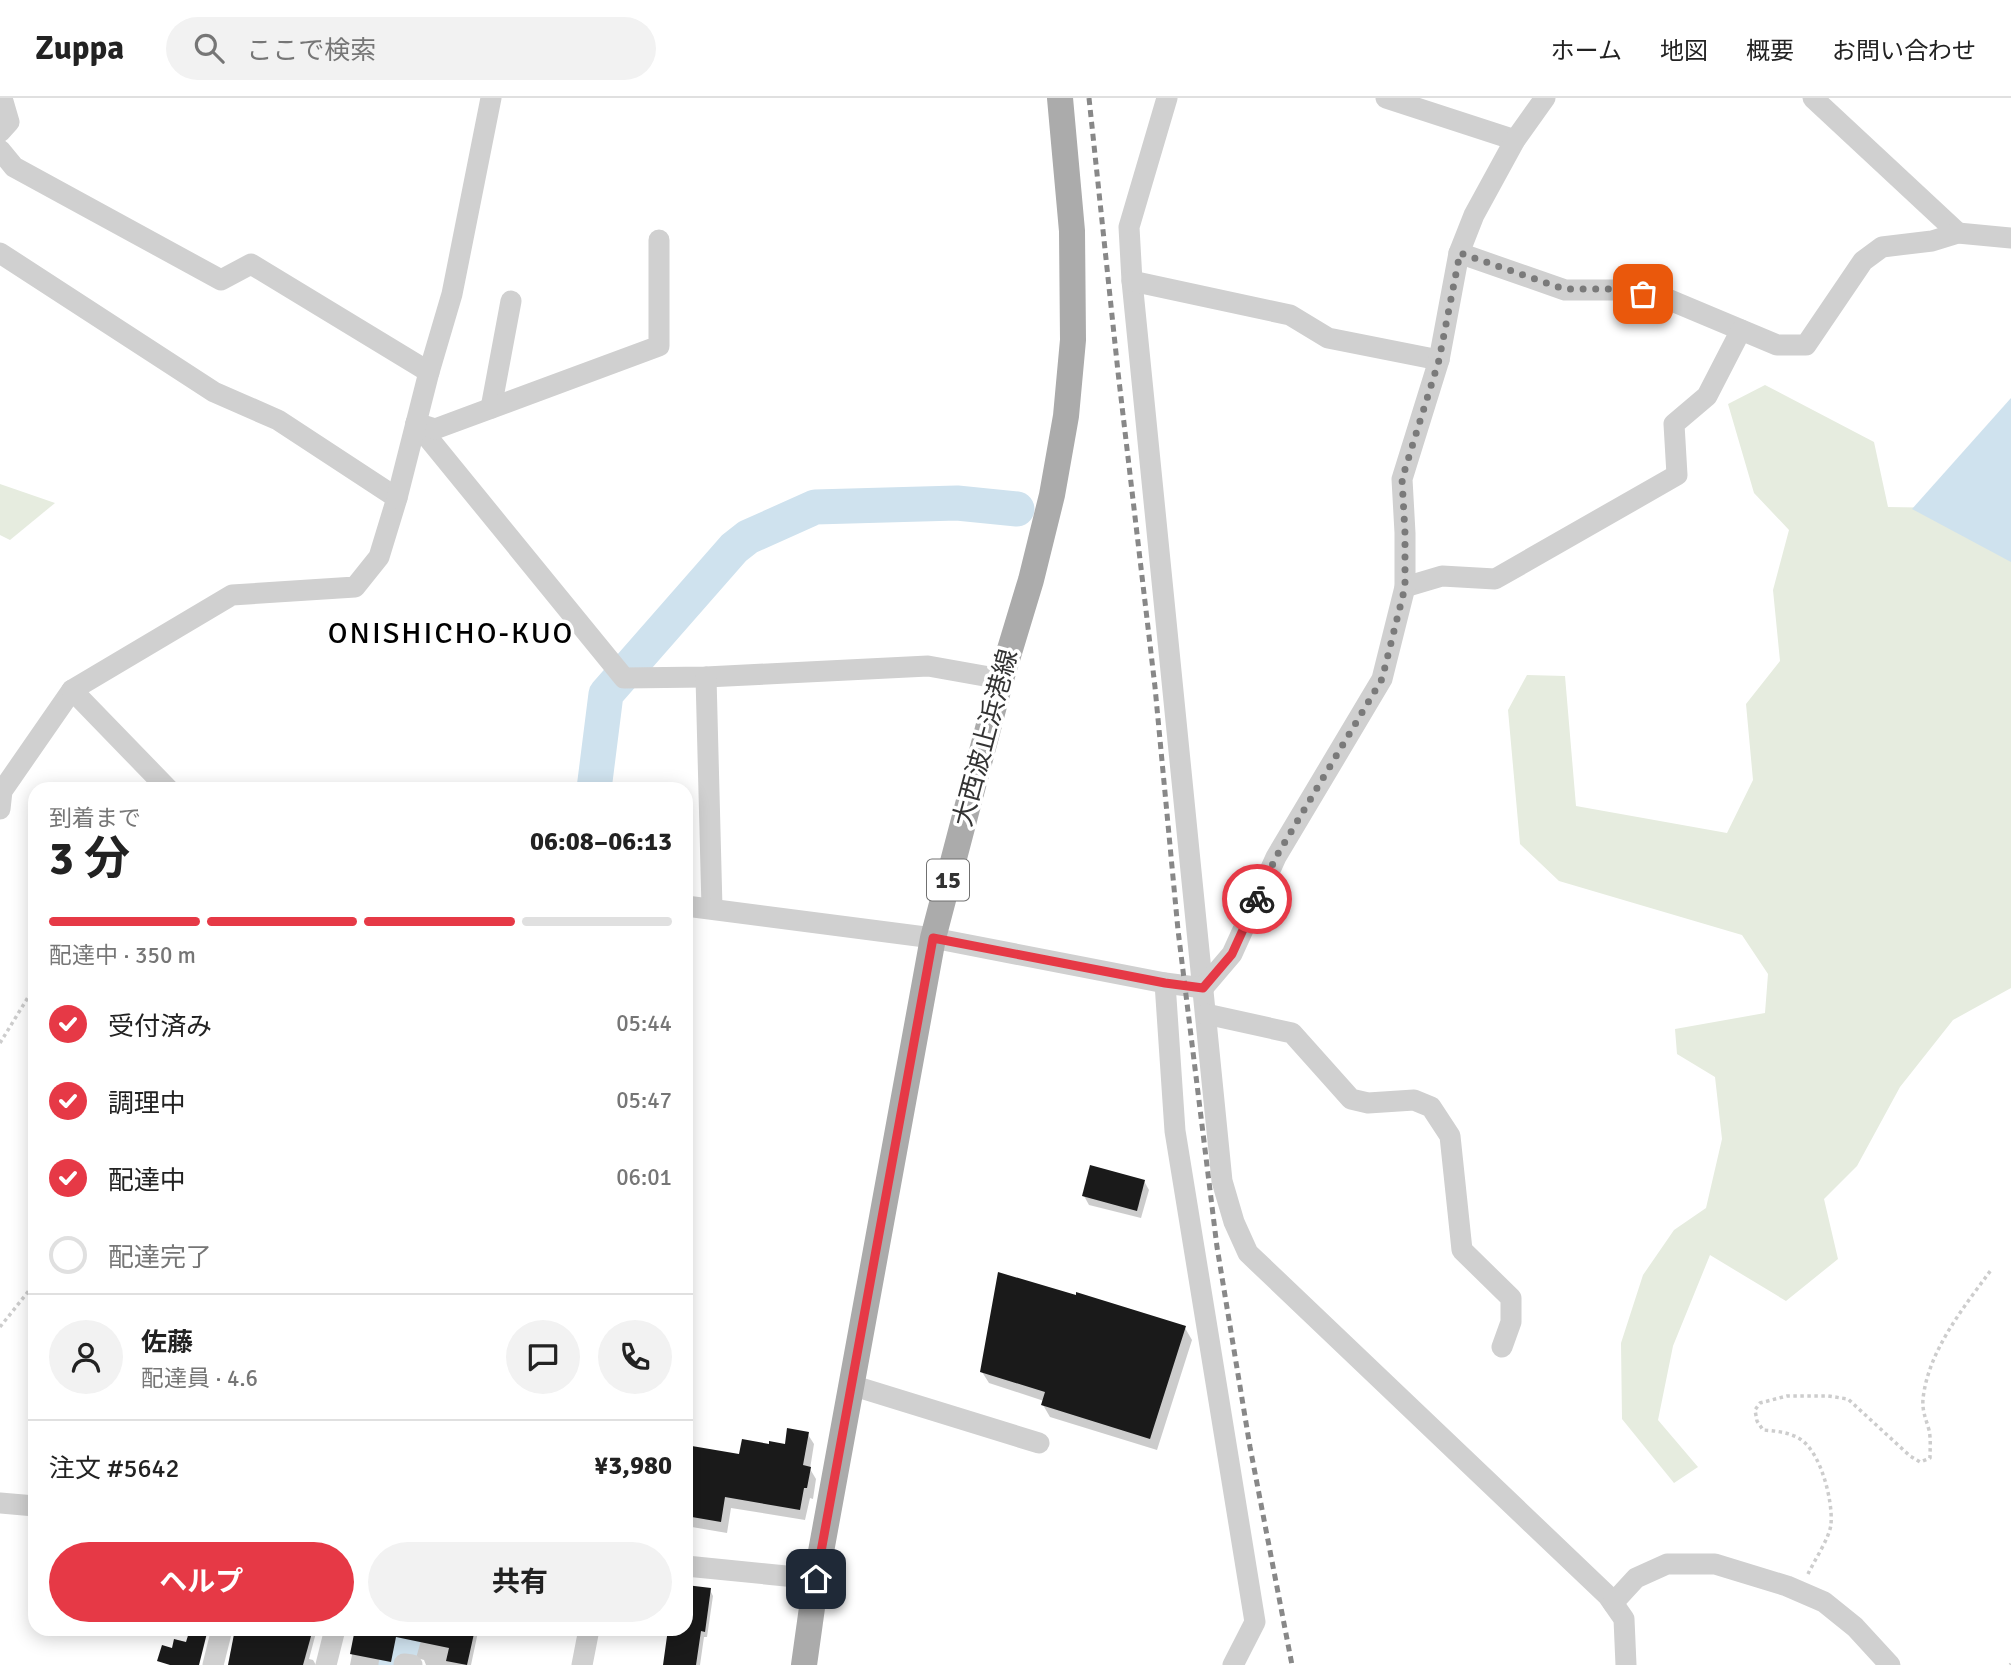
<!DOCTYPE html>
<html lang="ja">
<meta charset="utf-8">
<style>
:root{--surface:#fff;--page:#f2f2f2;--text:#222;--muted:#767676;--line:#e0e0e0;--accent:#e63946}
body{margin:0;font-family:Signika,"Noto Sans JP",sans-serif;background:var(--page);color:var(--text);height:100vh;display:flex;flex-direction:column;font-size:26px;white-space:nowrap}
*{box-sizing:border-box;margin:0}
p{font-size:23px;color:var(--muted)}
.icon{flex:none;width:38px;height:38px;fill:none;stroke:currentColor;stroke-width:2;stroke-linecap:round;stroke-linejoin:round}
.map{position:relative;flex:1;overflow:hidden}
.details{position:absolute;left:28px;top:684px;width:665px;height:854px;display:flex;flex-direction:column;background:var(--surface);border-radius:21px;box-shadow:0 4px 18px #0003}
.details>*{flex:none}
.pin{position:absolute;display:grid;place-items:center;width:60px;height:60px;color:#fff;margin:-30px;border-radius:14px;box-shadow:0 4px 10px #0006}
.courier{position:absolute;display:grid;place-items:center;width:70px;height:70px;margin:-35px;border:5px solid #e63946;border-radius:50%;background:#fff;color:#222;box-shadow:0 2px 9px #0007}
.headline em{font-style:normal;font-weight:700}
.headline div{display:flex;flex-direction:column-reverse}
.headline{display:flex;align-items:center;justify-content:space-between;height:119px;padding:0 21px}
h1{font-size:46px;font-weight:700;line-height:52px}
.bar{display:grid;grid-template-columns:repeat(4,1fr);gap:10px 7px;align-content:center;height:84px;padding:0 21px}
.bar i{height:9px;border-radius:5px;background:var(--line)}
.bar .current{background:var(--accent)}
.bar p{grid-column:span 4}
.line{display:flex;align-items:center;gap:18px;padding:0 21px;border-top:2px solid var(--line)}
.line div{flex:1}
.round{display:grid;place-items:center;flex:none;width:74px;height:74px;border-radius:37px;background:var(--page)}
ol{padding:0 21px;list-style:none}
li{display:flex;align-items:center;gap:21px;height:77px}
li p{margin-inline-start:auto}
li .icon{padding:7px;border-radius:50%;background:var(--accent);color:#fff;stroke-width:4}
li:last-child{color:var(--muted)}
li i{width:38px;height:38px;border:4px solid var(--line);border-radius:50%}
.cta{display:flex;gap:14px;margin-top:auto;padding:14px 21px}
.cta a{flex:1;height:80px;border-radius:42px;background:var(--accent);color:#fff;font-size:28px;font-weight:700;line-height:80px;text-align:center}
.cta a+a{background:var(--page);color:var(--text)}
header{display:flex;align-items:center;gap:42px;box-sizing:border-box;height:98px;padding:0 35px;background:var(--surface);border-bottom:2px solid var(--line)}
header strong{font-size:33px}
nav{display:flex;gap:38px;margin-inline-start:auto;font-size:24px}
.search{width:490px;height:63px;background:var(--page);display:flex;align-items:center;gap:18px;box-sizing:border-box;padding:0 24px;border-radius:38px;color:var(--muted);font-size:26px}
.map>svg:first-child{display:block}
.green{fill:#e6ecdf}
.water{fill:#cfe2ee}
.shadow{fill:#0003}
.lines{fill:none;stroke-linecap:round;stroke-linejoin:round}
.river{stroke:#cfe2ee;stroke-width:35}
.building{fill:#1a1a1a}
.path{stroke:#cdcdcd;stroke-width:3.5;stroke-dasharray:3.5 3.5;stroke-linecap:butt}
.minor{stroke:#d0d0d0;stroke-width:21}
.major{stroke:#ababab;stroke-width:26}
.rail{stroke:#888;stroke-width:5;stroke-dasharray:7 5;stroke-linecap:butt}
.done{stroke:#7a7a7a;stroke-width:7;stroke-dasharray:0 12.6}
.route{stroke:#e63946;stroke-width:9}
.labels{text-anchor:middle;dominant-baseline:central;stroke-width:7;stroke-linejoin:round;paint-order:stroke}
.shield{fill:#fff;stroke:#707070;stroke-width:2}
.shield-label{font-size:24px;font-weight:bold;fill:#333}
.street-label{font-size:26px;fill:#333;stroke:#fff}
.quarter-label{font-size:30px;letter-spacing:2px;fill:#000;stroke:#fff}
</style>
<header>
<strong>Zuppa</strong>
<div class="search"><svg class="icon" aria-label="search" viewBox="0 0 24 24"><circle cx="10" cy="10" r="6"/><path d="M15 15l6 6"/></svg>ここで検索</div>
<nav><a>ホーム</a><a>地図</a><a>概要</a><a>お問い合わせ</a></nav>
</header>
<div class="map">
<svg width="2011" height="1567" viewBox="0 0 2011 1567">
<rect width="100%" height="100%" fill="#fff"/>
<g class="green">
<path d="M1765 287 1874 344 1888 409 2011 411V890L1953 922 1900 989 1857 1068 1824 1101 1838 1161 1786 1203 1710 1157 1673 1248 1658 1322 1698 1369 1674 1385 1622 1321 1621 1245 1643 1177 1674 1132 1706 1110 1722 1041 1715 979 1677 956 1675 931 1765 915 1768 876 1742 837 1559 783 1520 746 1508 612 1527 577 1565 578 1576 708 1727 735 1753 682 1746 606 1780 563 1773 492 1789 432 1754 395 1728 306Z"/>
<path d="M0 386 55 405 10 442 0 437Z"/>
</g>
<path class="water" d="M2011 300V464L1912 411Z"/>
<g class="shadow">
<path d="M1144 1083 1149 1092 1141 1120 1089 1107 1084 1098Z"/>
<path d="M1185 1230 1192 1242 1157 1352 1050 1319 1043 1307 1044 1303 989 1285 982 1274Z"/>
<path d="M807 1335 814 1346 810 1371 816 1381 813 1401 810 1400 805 1422 731 1410 727 1435 686 1428V1349L740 1358 770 1348H787Z"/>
<path d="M686 1488 710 1492 713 1498 707 1539H704L700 1567H665L686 1531Z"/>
<path d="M236 1531H317L309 1561 313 1562 316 1567H229Z"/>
<path d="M357 1531H378L417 1539 419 1531H476L478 1534 471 1567H426L424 1562 410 1558 395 1567H350Z"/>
</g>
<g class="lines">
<g class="river">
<path d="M594 691 606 596 734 450 748 439 815 409 957 405 1017 411"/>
<path d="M396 1567 406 1531"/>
</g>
</g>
<g class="building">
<path d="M1090 1067 1145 1082 1137 1113 1082 1098Z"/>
<path d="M998 1174 1076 1197V1194L1186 1228 1150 1341 1041 1307 1045 1294 980 1274Z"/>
<path d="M787 1330 809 1334 803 1367 811 1369 807 1390H804L800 1412 725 1399 721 1424 686 1418V1347L739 1356 742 1341 769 1346V1343L785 1346Z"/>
<path d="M686 1487 711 1490 705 1534 701 1533 696 1567H663L668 1531H686Z"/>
<path d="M190 1531H208L199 1567H170L157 1563 162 1547 172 1550 174 1541 186 1544Z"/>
<path d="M235 1531H313L303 1567H228Z"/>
<path d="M355 1531 396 1533V1531H475L467 1567 446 1563 449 1550 396 1539 391 1564 350 1556Z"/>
</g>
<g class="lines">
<g class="path">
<path d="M0 945 35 888"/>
<path d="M0 1229 35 1185"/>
<path d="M1808 1476C1814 1463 1830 1439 1831 1426 1833 1403 1821 1354 1800 1341 1789 1334 1776 1333 1763 1332L1757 1323 1755 1312 1760 1305 1787 1298H1828L1848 1301 1910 1358 1920 1364 1930 1360C1930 1351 1931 1341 1929 1332 1926 1321 1922 1313 1923 1301 1928 1253 1964 1209 1991 1172"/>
<path d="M2010 1567 2011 1566"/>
</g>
<g class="minor">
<path d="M1167 0 1129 129 1132 183 1222 1083 1234 1124 1248 1155 1608 1498 1624 1521 1626 1567"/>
<path d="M1386 0 1515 42"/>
<path d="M1813 0 1958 135"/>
<path d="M0 34 9 24 2 0"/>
<path d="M0 52 14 69 221 182 251 166 429 274"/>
<path d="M0 155 214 294 278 322 397 400 379 459 355 489 232 497 72 592 2 693 0 711"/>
<path d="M1459 155 1565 192H1622L1665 200 1777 247H1806L1863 163 1882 149 1932 143 1958 135 2011 140"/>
<path d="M1132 183 1290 217 1328 240 1439 262"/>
<path d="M491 310 511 203"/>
<path d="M416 325 624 580 706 579 928 568 1001 581"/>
<path d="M416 325 435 331 659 248V142"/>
<path d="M397 400 429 274 452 196 491 0"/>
<path d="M1405 489 1442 478 1495 481 1677 377 1674 326 1707 298 1741 232"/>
<path d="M706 579 712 810"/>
<path d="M72 592 168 691"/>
<path d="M686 808 933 840 1165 885 1203 890"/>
<path d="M1165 885 1175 1033 1255 1524 1233 1567"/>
<path d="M1203 890 1232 856 1276 759 1382 581 1405 489V435L1402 381 1439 262 1459 155 1474 117 1515 42 1545 0"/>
<path d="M1206 916 1292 935 1351 1001 1368 1005 1414 1002 1431 1009 1450 1038 1462 1152 1511 1200V1224L1502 1249"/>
<path d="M851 1287 1039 1345"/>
<path d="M0 1405 35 1408"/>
<path d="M686 1468 816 1481"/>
<path d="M1613 1505 1636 1480 1667 1466H1715L1787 1488 1824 1504 1855 1529 1890 1567"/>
<path d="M404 1566 412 1567"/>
<path d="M213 1567 222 1531"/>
<path d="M326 1567 335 1531"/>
<path d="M582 1567 589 1531"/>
</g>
<path class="major" d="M804 1567 816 1481 933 840 1001 581 1031 482 1052 397 1066 318 1073 242 1072 133 1060 0"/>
<path class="rail" d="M1089 0 1118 274 1155 589 1178 832 1217 1149 1250 1349 1292 1567"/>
</g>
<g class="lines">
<path class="done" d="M1257 801 1276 759 1382 581 1405 489V435L1402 381 1439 262 1460 155 1564 191H1622L1643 196"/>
<path class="route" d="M816 1481 933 840 1165 885 1203 890 1232 856 1257 801"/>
</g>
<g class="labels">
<rect class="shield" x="927" y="761.5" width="42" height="41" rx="5"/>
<g class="shield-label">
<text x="948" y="782">15</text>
</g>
<g class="street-label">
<text transform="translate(986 640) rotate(-75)">大西波止浜港線</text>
</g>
<g class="quarter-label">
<text x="451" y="535">ONISHICHO-KUO</text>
</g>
</g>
</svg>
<div class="pin" style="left:1643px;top:196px;background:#ea580c"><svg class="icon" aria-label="bag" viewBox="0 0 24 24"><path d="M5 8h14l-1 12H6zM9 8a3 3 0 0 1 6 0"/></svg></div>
<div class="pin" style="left:816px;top:1481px;background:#1f2937"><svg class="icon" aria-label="home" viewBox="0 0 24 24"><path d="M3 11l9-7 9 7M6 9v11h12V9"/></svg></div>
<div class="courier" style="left:1257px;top:801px"><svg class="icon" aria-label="bike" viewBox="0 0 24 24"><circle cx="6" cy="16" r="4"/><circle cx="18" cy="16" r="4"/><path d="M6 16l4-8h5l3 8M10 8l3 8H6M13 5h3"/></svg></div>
<section class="details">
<div class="headline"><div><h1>3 分</h1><p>到着まで</p></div><em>06:08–06:13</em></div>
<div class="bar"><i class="current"></i><i class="current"></i><i class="current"></i><i></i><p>配達中 · 350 m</p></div>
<ol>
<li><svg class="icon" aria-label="check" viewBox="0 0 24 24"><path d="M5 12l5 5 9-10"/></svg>受付済み<p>05:44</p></li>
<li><svg class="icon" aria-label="check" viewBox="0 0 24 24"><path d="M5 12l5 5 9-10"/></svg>調理中<p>05:47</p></li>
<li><svg class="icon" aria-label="check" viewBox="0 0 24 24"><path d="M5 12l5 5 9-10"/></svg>配達中<p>06:01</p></li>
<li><i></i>配達完了</li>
</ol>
<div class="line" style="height:126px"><a class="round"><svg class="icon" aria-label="person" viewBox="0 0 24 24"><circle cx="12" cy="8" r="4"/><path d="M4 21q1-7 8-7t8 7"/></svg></a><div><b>佐藤</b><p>配達員 · 4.6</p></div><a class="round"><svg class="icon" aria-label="chat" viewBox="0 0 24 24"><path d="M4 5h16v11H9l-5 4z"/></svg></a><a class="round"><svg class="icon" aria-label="phone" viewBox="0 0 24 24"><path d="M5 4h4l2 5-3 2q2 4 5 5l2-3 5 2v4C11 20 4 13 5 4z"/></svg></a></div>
<div class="line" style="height:91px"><div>注文 #5642</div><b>¥3,980</b></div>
<div class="cta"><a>ヘルプ</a><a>共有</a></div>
</section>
</div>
